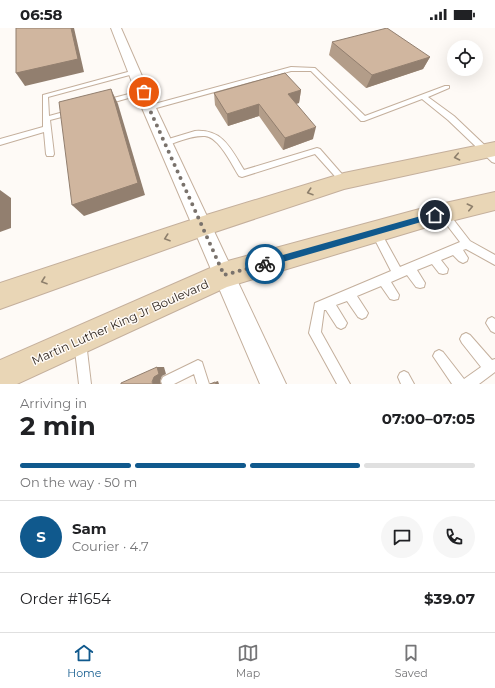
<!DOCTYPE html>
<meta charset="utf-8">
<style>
:root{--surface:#fff;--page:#f6f6f6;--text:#202124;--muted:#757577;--line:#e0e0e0;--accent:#10598d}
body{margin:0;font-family:Montserrat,sans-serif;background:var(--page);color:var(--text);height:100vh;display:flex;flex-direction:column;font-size:15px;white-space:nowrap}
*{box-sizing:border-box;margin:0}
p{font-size:13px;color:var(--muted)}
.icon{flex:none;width:22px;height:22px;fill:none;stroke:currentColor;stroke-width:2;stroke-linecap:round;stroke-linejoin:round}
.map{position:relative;height:356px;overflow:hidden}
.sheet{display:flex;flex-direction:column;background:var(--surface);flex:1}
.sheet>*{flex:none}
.controls{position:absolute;left:447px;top:12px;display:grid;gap:8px}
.controls a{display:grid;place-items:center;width:36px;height:36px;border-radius:50%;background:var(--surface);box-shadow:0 4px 16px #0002;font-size:20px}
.pin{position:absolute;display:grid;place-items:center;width:34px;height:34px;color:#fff;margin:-17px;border:2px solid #fff;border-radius:50%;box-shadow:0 1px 4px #0007}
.courier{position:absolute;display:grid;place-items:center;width:40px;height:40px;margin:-20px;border:3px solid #10598d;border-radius:50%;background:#fff;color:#222;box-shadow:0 1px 5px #0007}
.headline em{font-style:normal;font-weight:700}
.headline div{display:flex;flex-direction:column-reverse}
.headline{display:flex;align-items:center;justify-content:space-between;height:68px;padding:0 20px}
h1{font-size:26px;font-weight:700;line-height:30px}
.bar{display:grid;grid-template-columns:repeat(4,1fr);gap:6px 4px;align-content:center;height:48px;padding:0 20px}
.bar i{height:5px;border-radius:3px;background:var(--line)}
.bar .on{background:var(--accent)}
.bar p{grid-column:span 4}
.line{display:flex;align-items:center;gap:10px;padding:0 20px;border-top:1px solid var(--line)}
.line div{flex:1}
.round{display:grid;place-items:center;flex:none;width:42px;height:42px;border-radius:21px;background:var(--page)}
.status{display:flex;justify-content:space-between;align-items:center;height:28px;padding:0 20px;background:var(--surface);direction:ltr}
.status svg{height:11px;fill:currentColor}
.tabs{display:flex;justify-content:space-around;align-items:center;height:56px;border-top:1px solid var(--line);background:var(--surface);font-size:11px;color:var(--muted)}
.tabs a{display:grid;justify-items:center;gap:2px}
.tabs .on{color:var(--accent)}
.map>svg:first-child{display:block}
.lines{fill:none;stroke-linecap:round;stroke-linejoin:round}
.lane-casing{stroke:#c4af9c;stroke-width:2}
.street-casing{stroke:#c4af9c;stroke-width:2}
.secondary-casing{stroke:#c4af9c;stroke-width:2}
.lane{fill:#fff;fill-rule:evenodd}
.street{fill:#fff;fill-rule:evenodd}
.secondary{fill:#e9d6b6;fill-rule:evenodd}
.wall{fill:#b39d89}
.shaded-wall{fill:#927f6f}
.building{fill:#d0b69f;stroke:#927f6f}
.oneway{stroke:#8d7f6c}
.route{fill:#10598d}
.done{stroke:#79726c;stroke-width:4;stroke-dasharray:0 7.2}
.labels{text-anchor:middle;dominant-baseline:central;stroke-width:3;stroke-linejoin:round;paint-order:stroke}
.street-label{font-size:12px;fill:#312821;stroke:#fefaf6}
</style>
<div class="status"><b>06:58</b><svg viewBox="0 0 49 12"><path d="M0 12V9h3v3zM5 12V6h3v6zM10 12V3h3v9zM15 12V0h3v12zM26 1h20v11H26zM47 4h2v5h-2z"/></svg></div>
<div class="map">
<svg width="495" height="356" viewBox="0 0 495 356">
<rect width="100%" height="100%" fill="#fefaf6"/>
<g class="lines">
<defs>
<g id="lane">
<path d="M291 39 315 40 365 88 445 58H449V60L428 69 454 88 495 127V135L492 134 448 92 422 71 364 93H361L311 43H291L149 82 146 80 147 78Z"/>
<path d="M135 42 138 44 137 45 48 69 49 88 71 82 75 84 73 86 50 92 54 126 53 128H47L46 126 44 104 0 117V111L43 99V67Z"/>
<path d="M144 62 146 63V65L104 77 101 75 102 73Z"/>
<path d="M195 103C223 101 231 121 244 142L317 120 320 121 348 153 344 156 341 155 315 126 242 149 239 148C232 137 219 109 205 108 192 107 177 114 165 118L161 115 162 113Z"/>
<path d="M443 181 446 182 470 213 495 227V237L466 221 463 222 468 230 467 233 463 235 459 233 453 227 441 232 448 241 447 245 443 246 439 245 432 236 417 242 425 255 424 259 420 260 416 259 407 247 391 254 399 267 398 271 394 272 390 271 381 258 357 268 368 285 366 289 362 291 358 289 347 273 336 277 347 295 345 299 341 301 337 299 326 282H324L321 304 350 356H337L309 305 315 275 391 243 371 204 373 201 376 200 379 201 400 239 460 214 440 188 438 185 440 182Z"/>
<path d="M492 289 495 291V305L491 303 486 295 488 291Z"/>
<path d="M466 305 470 307 492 332 495 331V344L479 356H452L433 328 435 324 439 322 443 324 464 351 481 339 462 315 460 311 462 307Z"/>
<path d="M80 308 84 310 86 314 91 356H79L74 314 76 310Z"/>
<path d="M198 332 202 334 209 356H197L194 346 174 356H162L161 353 163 349Z"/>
<path d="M404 343 408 345 414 356H401L398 349 400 345Z"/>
</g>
<path id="street" d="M111 0H121L156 80 286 356H260L142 80Z"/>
<g id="secondary">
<path d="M495 114V128L344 161 203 208 0 281V255L203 188 344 145Z"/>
<path d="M495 164V182L427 199 227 259 17 356H0V332L224 234 427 179Z"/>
</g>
</defs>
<use href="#lane" class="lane-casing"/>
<use href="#street" class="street-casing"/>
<use href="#secondary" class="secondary-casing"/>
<use href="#lane" class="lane"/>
<use href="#street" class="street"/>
<use href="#secondary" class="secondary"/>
</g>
<g class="wall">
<path d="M332 14 430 29 423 41 366 60 329 27Z"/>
<path d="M301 62 299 75 296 76 313 111 283 122 259 88 228 98 215 77 214 65Z"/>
</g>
<g class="shaded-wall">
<path d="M71 0H74L84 44 25 58 16 45Z"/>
<path d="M430 29 423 41 366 60 372 47Z"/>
<path d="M111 61 118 76 145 167 84 188 72 177Z"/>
<path d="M301 62 299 75 286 78 288 66Z"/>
<path d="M259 76V88L228 98 227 86Z"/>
<path d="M316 99 313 111 283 122 285 110Z"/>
<path d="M0 162 11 170V200L0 204Z"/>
<path d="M157 339H164L166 346 162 348 160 353 161 356H153L152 354Z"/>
<path d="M218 353 219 356H216L215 354Z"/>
</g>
<g class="building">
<path d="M16 0H71L78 31 16 45Z"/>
<path d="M387 0 430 29 372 47 332 14Z"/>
<path d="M285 45 301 62 288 66 316 99 285 110 259 76 227 86 214 65Z"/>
<path d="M111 61 138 155 72 177 59 74Z"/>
<path d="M157 339 159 346 154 349 152 354 153 356H121V355Z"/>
<path d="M215 354 216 356H210Z"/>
</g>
<defs><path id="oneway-chevron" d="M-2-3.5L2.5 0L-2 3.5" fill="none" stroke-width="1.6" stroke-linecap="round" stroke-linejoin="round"/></defs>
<g class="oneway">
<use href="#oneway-chevron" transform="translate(457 129) rotate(168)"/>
<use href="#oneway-chevron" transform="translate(310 164) rotate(162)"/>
<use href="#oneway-chevron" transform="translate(470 179) rotate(-13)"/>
<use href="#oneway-chevron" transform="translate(167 210) rotate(161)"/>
<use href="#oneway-chevron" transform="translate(44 253) rotate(161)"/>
</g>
<path class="route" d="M435 184 438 187 435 190 265 239 261 236 265 232Z"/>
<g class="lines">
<path class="done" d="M144 64 149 80 224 247 265 236"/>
</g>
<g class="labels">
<g class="street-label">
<text transform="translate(120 294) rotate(-24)">Martin Luther King Jr Boulevard</text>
</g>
</g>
</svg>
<div class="controls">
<a><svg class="icon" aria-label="locate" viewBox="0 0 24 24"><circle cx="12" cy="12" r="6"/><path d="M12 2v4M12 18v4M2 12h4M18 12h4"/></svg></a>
</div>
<div class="pin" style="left:144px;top:64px;background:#ea580c"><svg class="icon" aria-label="bag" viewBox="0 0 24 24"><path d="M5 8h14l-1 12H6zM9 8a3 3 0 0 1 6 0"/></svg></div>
<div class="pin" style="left:435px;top:187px;background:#1f2937"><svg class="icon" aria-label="home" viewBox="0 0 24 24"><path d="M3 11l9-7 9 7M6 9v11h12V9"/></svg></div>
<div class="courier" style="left:265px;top:236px"><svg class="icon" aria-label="bike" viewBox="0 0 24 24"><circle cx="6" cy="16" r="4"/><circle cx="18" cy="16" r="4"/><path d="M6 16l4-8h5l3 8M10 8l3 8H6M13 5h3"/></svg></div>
</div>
<section class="sheet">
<div class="headline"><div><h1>2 min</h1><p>Arriving in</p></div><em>07:00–07:05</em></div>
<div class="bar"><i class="on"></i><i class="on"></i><i class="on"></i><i></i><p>On the way · 50 m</p></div>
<div class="line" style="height:72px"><b class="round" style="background:var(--accent);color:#fff">S</b><div><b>Sam</b><p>Courier · 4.7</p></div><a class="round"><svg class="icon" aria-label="chat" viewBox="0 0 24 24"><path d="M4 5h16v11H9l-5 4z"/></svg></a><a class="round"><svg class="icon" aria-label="phone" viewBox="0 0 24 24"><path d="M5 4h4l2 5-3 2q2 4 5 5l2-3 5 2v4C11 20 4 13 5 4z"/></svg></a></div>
<div class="line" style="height:52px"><div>Order #1654</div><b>$39.07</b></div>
</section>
<nav class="tabs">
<a class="on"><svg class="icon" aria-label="home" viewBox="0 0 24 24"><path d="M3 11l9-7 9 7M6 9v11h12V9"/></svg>Home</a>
<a><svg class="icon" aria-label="map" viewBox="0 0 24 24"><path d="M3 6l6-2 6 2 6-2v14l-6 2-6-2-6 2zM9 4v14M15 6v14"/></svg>Map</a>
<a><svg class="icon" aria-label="saved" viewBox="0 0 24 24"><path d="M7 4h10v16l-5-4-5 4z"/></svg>Saved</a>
</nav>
